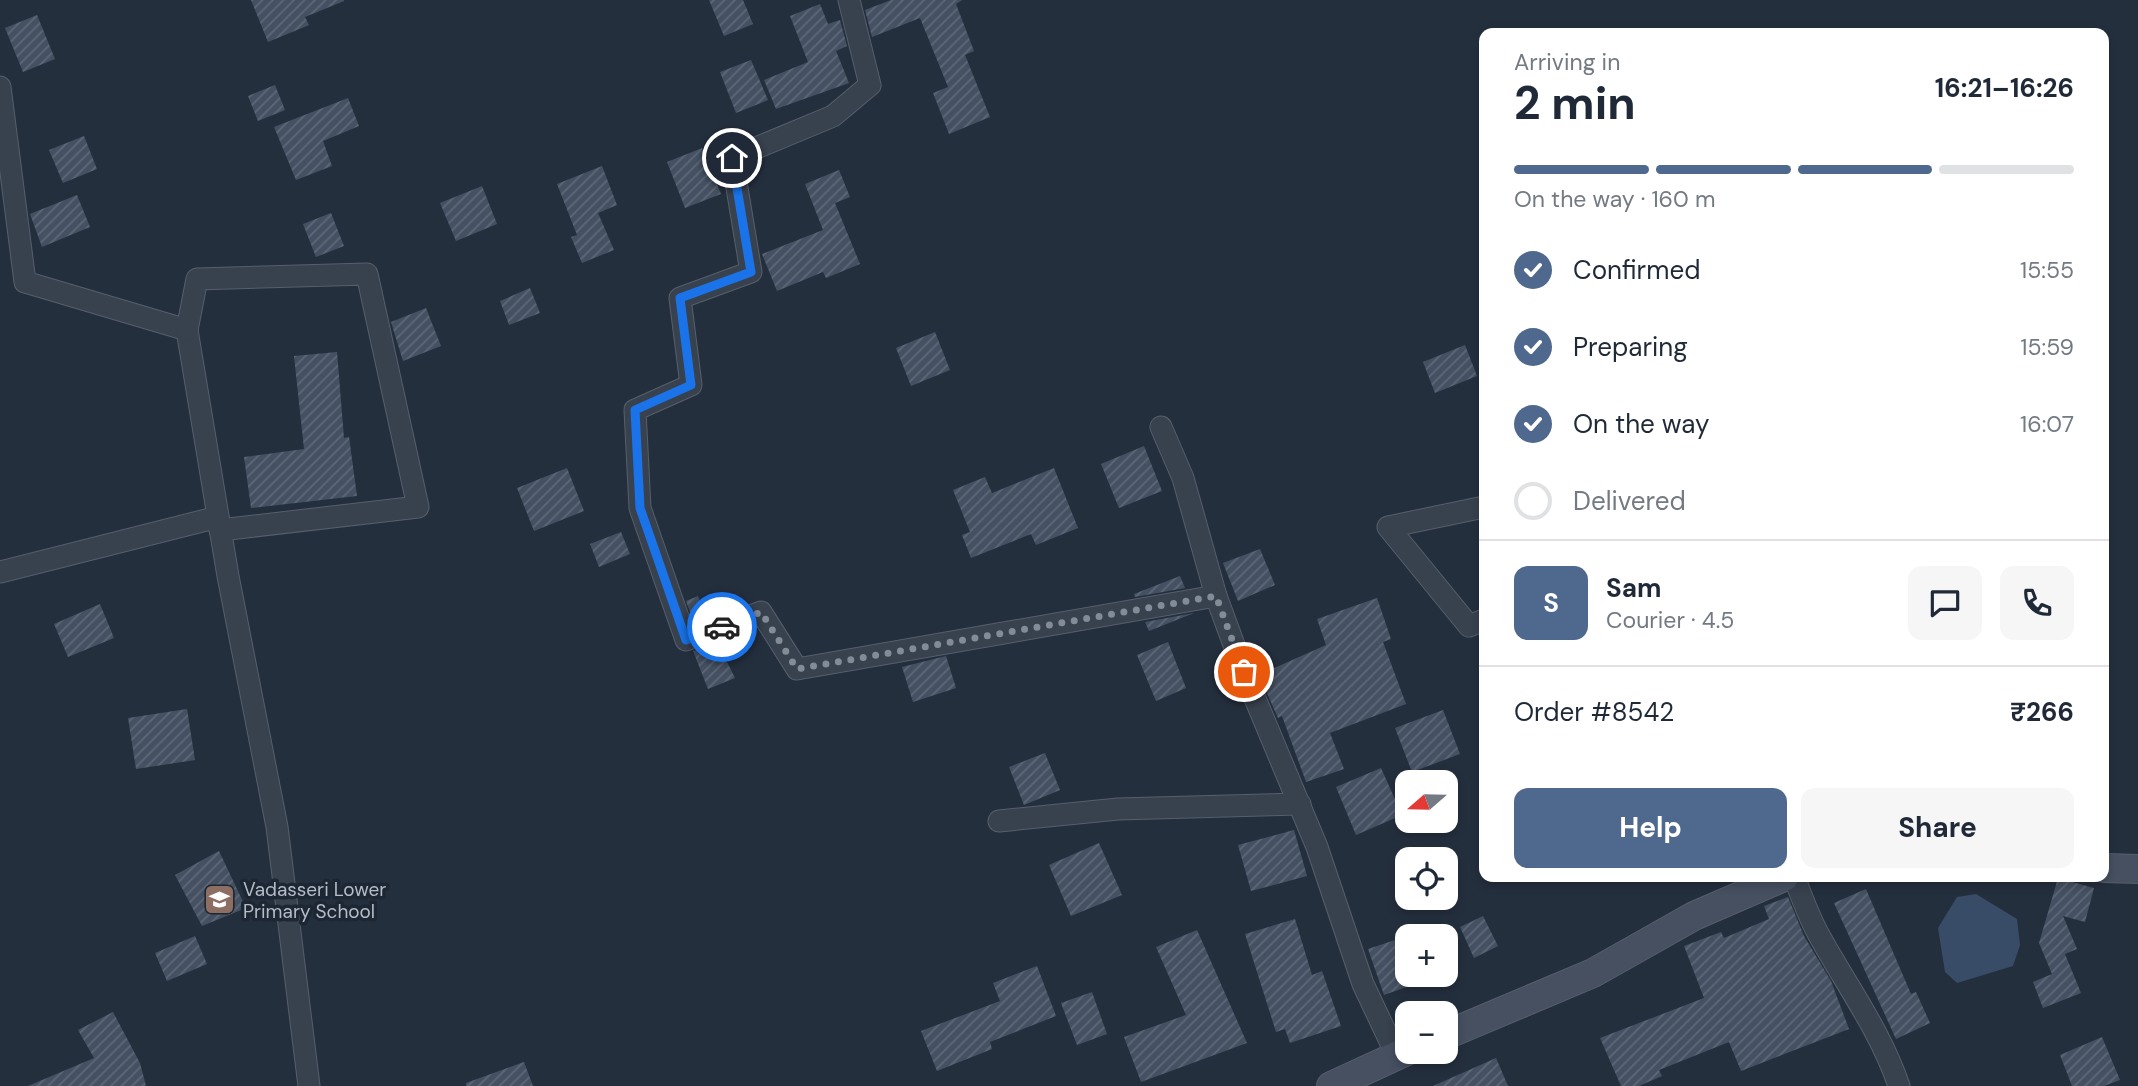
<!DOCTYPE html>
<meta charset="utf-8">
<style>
:root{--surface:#fff;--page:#f6f6f7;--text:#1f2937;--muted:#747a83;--line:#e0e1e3;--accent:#4f688e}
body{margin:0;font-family:"DM Sans",sans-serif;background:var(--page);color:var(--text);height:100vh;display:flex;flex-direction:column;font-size:26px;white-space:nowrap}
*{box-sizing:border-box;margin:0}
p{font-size:23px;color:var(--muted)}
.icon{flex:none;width:38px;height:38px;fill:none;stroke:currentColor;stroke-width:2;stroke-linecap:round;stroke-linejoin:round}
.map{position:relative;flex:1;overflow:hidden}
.sheet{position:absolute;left:1479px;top:28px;width:630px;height:854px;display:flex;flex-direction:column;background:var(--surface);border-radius:14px;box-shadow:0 4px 10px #0003}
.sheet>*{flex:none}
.needle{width:46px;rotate:250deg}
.tools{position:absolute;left:1395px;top:770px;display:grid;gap:14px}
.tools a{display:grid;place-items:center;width:63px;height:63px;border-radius:14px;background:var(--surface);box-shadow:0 4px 10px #0003;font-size:35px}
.pin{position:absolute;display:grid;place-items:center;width:60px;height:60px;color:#fff;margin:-30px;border:4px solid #fff;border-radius:50%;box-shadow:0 2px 7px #0007}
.courier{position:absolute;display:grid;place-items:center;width:70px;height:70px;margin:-35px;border:5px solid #1a73e8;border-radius:50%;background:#fff;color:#222;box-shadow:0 2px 9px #0007}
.headline em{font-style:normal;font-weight:700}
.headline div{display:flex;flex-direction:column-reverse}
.headline{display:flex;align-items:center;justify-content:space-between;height:119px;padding:0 35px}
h1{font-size:46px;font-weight:700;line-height:52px}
.bar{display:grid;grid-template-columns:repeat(4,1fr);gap:10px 7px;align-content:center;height:84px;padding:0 35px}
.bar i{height:9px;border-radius:5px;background:var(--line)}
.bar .on{background:var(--accent)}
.bar p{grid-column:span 4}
.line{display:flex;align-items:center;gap:18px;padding:0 35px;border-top:2px solid var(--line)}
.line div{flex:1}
.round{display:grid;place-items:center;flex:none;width:74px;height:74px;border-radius:14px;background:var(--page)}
ol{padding:0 35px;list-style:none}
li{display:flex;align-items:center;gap:21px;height:77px}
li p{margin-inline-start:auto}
li .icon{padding:7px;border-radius:50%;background:var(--accent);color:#fff;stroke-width:4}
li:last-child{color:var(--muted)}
li i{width:38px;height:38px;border:4px solid var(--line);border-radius:50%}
.primary-button{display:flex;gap:14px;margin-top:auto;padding:14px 35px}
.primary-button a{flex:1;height:80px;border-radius:14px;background:var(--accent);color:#fff;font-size:28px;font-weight:700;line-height:80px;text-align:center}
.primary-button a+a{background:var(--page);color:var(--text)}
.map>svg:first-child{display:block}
.water{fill:#394c67}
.building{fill:url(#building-hatch)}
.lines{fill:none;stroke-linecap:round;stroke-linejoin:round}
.street-casing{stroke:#565f6c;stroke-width:23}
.secondary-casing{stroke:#565f6c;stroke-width:30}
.street{stroke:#38414e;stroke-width:21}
.secondary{stroke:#465061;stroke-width:28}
.done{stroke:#828b98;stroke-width:7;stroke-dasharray:0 12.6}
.route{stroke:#1a73e8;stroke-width:9}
.labels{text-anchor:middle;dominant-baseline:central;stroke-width:7;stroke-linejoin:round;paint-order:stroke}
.poi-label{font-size:19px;fill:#b4bcc9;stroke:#1d2633;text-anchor:start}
</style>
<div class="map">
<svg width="2138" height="1086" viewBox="0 0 2138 1086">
<defs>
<pattern id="building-hatch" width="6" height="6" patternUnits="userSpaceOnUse" patternTransform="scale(1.75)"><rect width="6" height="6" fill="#455162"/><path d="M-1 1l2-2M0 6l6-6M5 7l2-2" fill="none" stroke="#5d6877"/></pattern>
</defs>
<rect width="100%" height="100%" fill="#242f3e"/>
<path class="water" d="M1976 894 2017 919 2020 945 2013 966 1957 983 1945 972 1938 928 1957 897Z"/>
<g class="building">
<path d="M251 0H344V1L305 17 309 25 268 42Z"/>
<path d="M709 0H743L753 24 724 36Z"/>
<path d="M891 0H962L956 4 974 51 965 55 990 117 949 134 933 93 948 87 920 18 872 37 865 10Z"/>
<path d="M820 4 828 24 840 20 847 46 836 51 849 83 776 109 764 80 808 62 790 16Z"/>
<path d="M37 15 55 59 23 72 5 28Z"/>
<path d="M751 60 768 100 736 113 720 72Z"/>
<path d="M275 85 285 110 258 121 248 96Z"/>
<path d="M348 98 359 126 323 141 332 166 296 180 274 127Z"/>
<path d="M84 136 97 169 63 183 49 150Z"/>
<path d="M702 148 721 194 685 208 667 162Z"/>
<path d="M602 166 617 205 598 213 614 250 582 263 571 237 577 235 557 184Z"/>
<path d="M839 170 850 197 835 203 860 264 826 278 823 272 777 291 762 254 823 230 805 184Z"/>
<path d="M482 186 497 224 456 241 440 203Z"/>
<path d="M77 195 90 227 42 247 30 214Z"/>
<path d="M331 213 344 246 316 257 303 224Z"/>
<path d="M530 288 540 313 509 325 500 301Z"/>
<path d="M426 308 441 346 403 361 391 322Z"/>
<path d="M935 332 950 370 911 386 896 348Z"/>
<path d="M1465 345 1477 376 1435 393 1423 362Z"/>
<path d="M337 352 344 438 349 437 357 496 251 508 244 457 304 449 294 356Z"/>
<path d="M1144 446 1162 491 1119 508 1101 464Z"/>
<path d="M567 468 584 511 534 531 517 488Z"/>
<path d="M1054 468 1078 528 1036 545 1031 534 971 558 962 535 970 532 953 490 985 477 992 493Z"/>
<path d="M621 532 630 554 599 567 590 544Z"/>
<path d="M1260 549 1275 585 1238 601 1223 563Z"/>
<path d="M1180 576 1185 588 1135 597 1134 594Z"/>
<path d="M698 596 707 618 694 623 686 601Z"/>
<path d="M1377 598 1391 639 1383 642 1406 704 1330 733 1344 769 1306 782 1282 716 1278 718 1259 675 1326 645 1317 619Z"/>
<path d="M100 604 114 638 68 657 54 624Z"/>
<path d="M1194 613 1149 631 1145 622Z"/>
<path d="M717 642 735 678 708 689 693 651Z"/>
<path d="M1168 642 1186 688 1156 701 1137 655Z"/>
<path d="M946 656 956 688 913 702 902 667Z"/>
<path d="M187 709 195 760 136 769 128 718Z"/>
<path d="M1443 710 1460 754 1412 772 1395 728Z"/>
<path d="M1045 753 1060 790 1024 805 1009 767Z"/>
<path d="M1381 768 1402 815 1356 835 1336 787Z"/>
<path d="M1294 830 1307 876 1251 891 1238 845Z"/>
<path d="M1099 843 1122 895 1071 916 1049 865Z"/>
<path d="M219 851 246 908 202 926 175 875Z"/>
<path d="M2058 878 2094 888 2085 922 2063 916 2077 949 2065 954 2081 993 2043 1008 2033 982 2052 974 2039 943Z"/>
<path d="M1866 889 1911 994 1916 992 1930 1023 1896 1039 1834 903Z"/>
<path d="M1788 897 1804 936 1831 981 1849 1029 1741 1071 1729 1042 1659 1070 1662 1076 1639 1086H1621L1600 1038 1704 998 1684 946 1721 932 1724 938 1769 919 1764 906Z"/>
<path d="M1483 916 1498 946 1474 958 1460 927Z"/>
<path d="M1295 919 1312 975 1322 971 1341 1026 1290 1043 1285 1029 1276 1032 1245 934Z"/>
<path d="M1197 930 1247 1043 1141 1082 1124 1037 1186 1015 1156 947Z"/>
<path d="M1410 935 1407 936V975H1424L1426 980 1384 995 1368 949Z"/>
<path d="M195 936 207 964 167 981 155 953Z"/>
<path d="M1037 966 1056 1016 990 1042 992 1049 937 1071 921 1031 1000 1001 993 983Z"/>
<path d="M1092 992 1107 1034 1077 1045 1061 1003Z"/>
<path d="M113 1012 140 1063 146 1086H28L94 1058 78 1030Z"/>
<path d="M2102 1037 2120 1080 2104 1086H2072L2060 1055Z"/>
<path d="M1496 1058 1508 1086H1433Z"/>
<path d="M524 1062 533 1086H466V1083Z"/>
</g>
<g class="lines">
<defs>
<g id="street">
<path d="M849 0 870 85 833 116 732 158 751 272 680 298 691 385 635 410 640 508 686 640 761 612 797 669 1216 596"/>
<path d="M0 87 25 282 187 330 228 576 277 827 309 1086"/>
<path d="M187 330 197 279 367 274 418 507 220 530"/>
<path d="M1161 427 1183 478 1216 596 1244 672 1317 847 1363 984 1397 1056"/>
<path d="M1484 507 1388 527 1469 626 1484 620"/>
<path d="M0 572 218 517"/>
<path d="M999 821 1118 809 1300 804"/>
<path d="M1794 877C1802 897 1809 918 1820 937 1847 986 1881 1032 1899 1086"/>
</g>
<g id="secondary">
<path d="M2104 868 2138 869"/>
<path d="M1446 1035 1593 973 1694 916 1784 877"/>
<path d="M1331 1086 1407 1051"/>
</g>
</defs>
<use href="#street" class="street-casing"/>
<use href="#secondary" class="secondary-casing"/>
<use href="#street" class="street"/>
<use href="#secondary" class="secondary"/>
</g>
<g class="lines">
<path class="done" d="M722 627 761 612 797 669 1216 596 1244 672"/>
<path class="route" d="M722 627 686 640 640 508 635 410 691 385 680 298 751 272 732 158"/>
</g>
<defs>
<symbol id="school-square" viewBox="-11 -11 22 22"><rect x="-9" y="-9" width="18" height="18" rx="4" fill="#8d6e63" stroke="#1d2633"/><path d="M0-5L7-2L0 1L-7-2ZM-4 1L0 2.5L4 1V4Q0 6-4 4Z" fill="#fff"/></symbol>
</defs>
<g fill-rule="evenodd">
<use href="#school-square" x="202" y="882" width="35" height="35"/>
</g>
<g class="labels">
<g class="poi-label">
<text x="243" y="889">Vadasseri Lower<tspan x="243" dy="22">Primary School</tspan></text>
</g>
</g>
</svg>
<div class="tools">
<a><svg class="needle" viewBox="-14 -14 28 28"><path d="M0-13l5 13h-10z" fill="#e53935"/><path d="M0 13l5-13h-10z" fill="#747a83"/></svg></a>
<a><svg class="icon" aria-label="locate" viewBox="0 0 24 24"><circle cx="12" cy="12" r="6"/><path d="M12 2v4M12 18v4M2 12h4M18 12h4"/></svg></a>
<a>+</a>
<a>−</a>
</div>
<div class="pin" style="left:1244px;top:672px;background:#ea580c"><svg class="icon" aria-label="bag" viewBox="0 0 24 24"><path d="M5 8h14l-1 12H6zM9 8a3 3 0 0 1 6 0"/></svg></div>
<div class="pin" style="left:732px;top:158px;background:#1f2937"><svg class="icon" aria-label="home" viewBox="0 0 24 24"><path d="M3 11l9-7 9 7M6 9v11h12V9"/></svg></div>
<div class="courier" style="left:722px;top:627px"><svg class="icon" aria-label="car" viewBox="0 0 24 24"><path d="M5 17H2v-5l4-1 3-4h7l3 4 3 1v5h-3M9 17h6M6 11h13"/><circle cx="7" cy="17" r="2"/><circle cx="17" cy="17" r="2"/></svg></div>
<section class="sheet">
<div class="headline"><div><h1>2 min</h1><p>Arriving in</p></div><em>16:21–16:26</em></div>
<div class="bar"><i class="on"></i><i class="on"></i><i class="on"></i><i></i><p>On the way · 160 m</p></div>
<ol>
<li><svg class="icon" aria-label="check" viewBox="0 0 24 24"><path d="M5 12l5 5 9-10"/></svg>Confirmed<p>15:55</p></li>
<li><svg class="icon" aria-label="check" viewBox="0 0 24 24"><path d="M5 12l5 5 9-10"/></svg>Preparing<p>15:59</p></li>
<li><svg class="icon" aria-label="check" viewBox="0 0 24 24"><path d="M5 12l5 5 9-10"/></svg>On the way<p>16:07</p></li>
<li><i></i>Delivered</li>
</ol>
<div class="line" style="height:126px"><b class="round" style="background:var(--accent);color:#fff">S</b><div><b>Sam</b><p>Courier · 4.5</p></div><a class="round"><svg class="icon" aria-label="chat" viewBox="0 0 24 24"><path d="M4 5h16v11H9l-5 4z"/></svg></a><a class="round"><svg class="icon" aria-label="phone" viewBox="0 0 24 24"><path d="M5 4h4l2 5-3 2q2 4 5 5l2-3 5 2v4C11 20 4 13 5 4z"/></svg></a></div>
<div class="line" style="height:91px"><div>Order #8542</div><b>₹266</b></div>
<div class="primary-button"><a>Help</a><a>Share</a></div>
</section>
</div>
